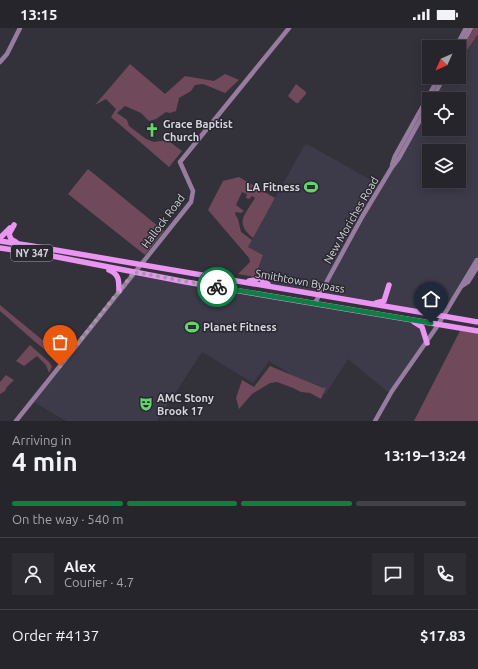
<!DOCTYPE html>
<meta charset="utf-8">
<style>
:root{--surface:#26252c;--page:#2e2d34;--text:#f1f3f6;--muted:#a4a5a9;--line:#424248;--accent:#0b8043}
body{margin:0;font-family:Ubuntu,sans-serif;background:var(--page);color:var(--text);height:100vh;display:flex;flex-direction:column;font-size:15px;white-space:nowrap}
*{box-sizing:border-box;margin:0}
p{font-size:13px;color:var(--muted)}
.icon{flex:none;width:22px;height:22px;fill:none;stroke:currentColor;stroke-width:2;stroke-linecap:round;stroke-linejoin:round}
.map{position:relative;height:393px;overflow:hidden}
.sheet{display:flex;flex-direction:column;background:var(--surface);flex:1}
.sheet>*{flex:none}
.needle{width:26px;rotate:225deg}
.controls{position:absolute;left:422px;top:12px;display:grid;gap:8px}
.controls a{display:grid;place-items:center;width:44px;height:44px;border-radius:0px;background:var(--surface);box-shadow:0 2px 10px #0003,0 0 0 1px var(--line);font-size:20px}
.pin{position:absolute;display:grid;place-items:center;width:34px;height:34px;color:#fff;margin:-41px -17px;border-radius:50% 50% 50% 0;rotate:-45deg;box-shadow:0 0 4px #0007}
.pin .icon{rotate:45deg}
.courier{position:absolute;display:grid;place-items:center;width:40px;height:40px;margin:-20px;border:3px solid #0b8043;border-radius:50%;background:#fff;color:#222;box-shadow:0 1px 5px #0007}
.head em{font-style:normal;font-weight:600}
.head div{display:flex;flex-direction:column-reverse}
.head{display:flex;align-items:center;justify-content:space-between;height:68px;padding:0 12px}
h1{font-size:26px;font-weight:600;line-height:30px}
.bar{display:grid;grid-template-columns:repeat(4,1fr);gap:6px 4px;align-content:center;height:48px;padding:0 12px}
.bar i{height:5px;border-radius:3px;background:var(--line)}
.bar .active{background:var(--accent)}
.bar p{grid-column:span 4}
.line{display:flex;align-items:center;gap:10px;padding:0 12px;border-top:1px solid var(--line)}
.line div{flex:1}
.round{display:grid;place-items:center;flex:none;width:42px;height:42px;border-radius:0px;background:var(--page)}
.status{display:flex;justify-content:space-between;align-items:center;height:28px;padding:0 20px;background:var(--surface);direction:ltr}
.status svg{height:11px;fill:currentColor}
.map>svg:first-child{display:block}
.built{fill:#3d3a49;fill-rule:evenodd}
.green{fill:#704a5a}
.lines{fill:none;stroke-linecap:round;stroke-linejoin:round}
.secondary{stroke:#977c9f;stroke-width:4.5}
.highway{stroke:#ea95f2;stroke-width:5.5}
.done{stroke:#9d9ca3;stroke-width:4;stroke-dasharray:0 7.2}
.route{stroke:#0b8043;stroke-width:5}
.labels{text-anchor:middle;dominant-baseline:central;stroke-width:3;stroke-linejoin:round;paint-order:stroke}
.shield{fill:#292730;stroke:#a2a1a8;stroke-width:1}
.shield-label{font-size:10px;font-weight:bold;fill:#d6d5db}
.poi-label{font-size:11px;font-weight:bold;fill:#d6d5db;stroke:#292730;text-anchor:start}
.street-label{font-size:11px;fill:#d6d5db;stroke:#292730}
</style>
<div class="status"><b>13:15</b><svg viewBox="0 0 49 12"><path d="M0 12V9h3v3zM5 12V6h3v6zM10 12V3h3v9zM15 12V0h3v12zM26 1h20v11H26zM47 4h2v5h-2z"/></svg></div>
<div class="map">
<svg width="478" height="393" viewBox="0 0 478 393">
<rect width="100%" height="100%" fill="#33313a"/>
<g class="built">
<path d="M466 0H478V233L444 288 253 256 263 227 248 219 304 118 307 116 380 157 439 49H459V19ZM429 71H459V101H429ZM429 123H459V153H429Z"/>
<path d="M134 244 418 293 427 307 423 317 389 365 348 331 325 367 269 333 253 355 202 324 157 393H66L32 373Z"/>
</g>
<g class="green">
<path d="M474 0H478V6L459 34 460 37 459 36V27Z"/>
<path d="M130 36 165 66 185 48 214 53 225 46 239 52 225 65 203 56 195 57 191 63 179 70 176 83 170 85 166 84 156 91 149 93 141 85 125 78 117 85 127 92 129 98 146 111 154 114 167 112 182 123 169 139 111 89 116 81 106 71 95 77Z"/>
<path d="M296 56 306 64V66L298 75H296L288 68Z"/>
<path d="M88 141 164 203 145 227 68 166Z"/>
<path d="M239 149 275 170 253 210C234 194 245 187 255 170L252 168 249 171 246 170 247 166 242 164 236 177 244 183 241 185 236 184 235 186 238 191 241 204 252 212 248 219 263 227 255 249 238 246 250 234 249 230 208 182 223 153Z"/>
<path d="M0 277 46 315 52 317 55 314 61 317 65 320V323H61L56 330C36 316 19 299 0 283Z"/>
<path d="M461 301 478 303V393H414Z"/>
<path d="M30 317 49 334 52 339 49 345 46 337 37 328 24 338 16 333Z"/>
<path d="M270 338 323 360 326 359 321 371 310 365 301 364 293 360 277 354 270 355 252 366 239 381 236 370 242 352 254 359Z"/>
<path d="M6 347 14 352 7 359 5 363 0 366V354Z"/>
</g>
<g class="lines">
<g class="secondary">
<path d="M456 19 466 0"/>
<path d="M459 22 471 0"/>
<path d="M0 34 7 26 20 0"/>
<path d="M432 71 444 49"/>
<path d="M392 137 395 128 439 49"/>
<path d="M462 258 468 254 478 238"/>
<path d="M315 275 362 189 392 139 399 130 429 76"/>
<path d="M16 393 191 174 193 163 180 134 289 0"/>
<path d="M375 393 392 363 436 300 477 232"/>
</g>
<g class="highway">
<path d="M14 197 9 206 11 211 16 214"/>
<path d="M0 210 10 200"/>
<path d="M0 213 32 218 478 294"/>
<path d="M0 220 47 227 186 254 478 303"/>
<path d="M109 242C119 246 119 252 119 263"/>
<path d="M249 253 255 252 260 248 263 253 268 256"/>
<path d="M376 275 384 273 389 257"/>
<path d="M414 294 422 299 427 315"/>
</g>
</g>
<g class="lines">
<path class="done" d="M60 338 134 244 217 259"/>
<path class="route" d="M217 259 431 295"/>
</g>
<defs>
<symbol id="church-bare" viewBox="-9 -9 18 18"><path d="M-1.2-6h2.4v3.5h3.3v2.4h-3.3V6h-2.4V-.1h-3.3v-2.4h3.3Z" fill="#63d469" stroke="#292730" stroke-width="2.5" paint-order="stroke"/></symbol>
<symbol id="stadium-bare" viewBox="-9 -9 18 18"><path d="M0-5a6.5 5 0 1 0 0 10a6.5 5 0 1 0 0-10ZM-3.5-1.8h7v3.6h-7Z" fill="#63d469" stroke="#292730" stroke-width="2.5" paint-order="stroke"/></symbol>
<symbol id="theatre-bare" viewBox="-9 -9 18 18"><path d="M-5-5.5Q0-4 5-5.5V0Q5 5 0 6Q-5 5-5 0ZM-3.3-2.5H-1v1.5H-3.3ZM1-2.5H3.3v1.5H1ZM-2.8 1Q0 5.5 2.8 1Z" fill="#63d469" stroke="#292730" stroke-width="2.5" paint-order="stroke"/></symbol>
</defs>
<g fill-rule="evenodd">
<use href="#church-bare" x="142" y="92" width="20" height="20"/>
<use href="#stadium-bare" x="301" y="149" width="20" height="20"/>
<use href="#stadium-bare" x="182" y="289" width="20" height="20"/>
<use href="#theatre-bare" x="136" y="366" width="20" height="20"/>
</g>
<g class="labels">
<rect class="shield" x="11" y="217" width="42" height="16" rx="3"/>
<g class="shield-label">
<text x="32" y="225">NY 347</text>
</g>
<g class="poi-label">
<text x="163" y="96">Grace Baptist<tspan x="163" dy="13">Church</tspan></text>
<text x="300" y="159" text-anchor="end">LA Fitness</text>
<text x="203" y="299">Planet Fitness</text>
<text x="157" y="370">AMC Stony<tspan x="157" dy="13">Brook 17</tspan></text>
</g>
<g class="street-label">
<text transform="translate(351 192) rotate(-60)">New Moriches Road</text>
<text transform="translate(163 193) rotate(-53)">Hallock Road</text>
<text transform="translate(300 253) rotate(10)">Smithtown Bypass</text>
</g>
</g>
</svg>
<div class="controls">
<a><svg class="needle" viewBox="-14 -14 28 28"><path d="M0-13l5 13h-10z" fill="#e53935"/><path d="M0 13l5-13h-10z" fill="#a4a5a9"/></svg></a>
<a><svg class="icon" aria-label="locate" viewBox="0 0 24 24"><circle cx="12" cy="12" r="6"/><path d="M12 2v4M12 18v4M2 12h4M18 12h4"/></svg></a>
<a><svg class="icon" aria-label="layers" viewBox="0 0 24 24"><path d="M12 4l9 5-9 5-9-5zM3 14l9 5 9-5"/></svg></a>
</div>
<div class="pin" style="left:60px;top:338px;background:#ea580c"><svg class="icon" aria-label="bag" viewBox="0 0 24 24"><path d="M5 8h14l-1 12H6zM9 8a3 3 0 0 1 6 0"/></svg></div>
<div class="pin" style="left:431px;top:295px;background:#1f2937"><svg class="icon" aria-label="home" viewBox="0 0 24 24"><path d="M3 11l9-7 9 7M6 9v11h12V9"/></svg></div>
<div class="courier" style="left:217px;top:259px"><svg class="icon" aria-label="bike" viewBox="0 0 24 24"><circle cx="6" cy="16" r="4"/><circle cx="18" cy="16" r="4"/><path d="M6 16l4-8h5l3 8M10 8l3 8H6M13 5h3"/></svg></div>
</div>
<section class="sheet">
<div class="head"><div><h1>4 min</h1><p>Arriving in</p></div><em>13:19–13:24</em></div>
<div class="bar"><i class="active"></i><i class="active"></i><i class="active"></i><i></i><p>On the way · 540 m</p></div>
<div class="line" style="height:72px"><a class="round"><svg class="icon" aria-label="person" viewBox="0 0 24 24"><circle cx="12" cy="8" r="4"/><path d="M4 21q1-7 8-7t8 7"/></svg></a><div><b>Alex</b><p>Courier · 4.7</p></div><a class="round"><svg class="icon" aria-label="chat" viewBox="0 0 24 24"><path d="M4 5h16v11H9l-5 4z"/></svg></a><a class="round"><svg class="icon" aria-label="phone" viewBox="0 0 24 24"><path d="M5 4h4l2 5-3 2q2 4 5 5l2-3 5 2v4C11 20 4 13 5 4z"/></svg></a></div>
<div class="line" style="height:52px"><div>Order #4137</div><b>$17.83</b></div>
</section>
